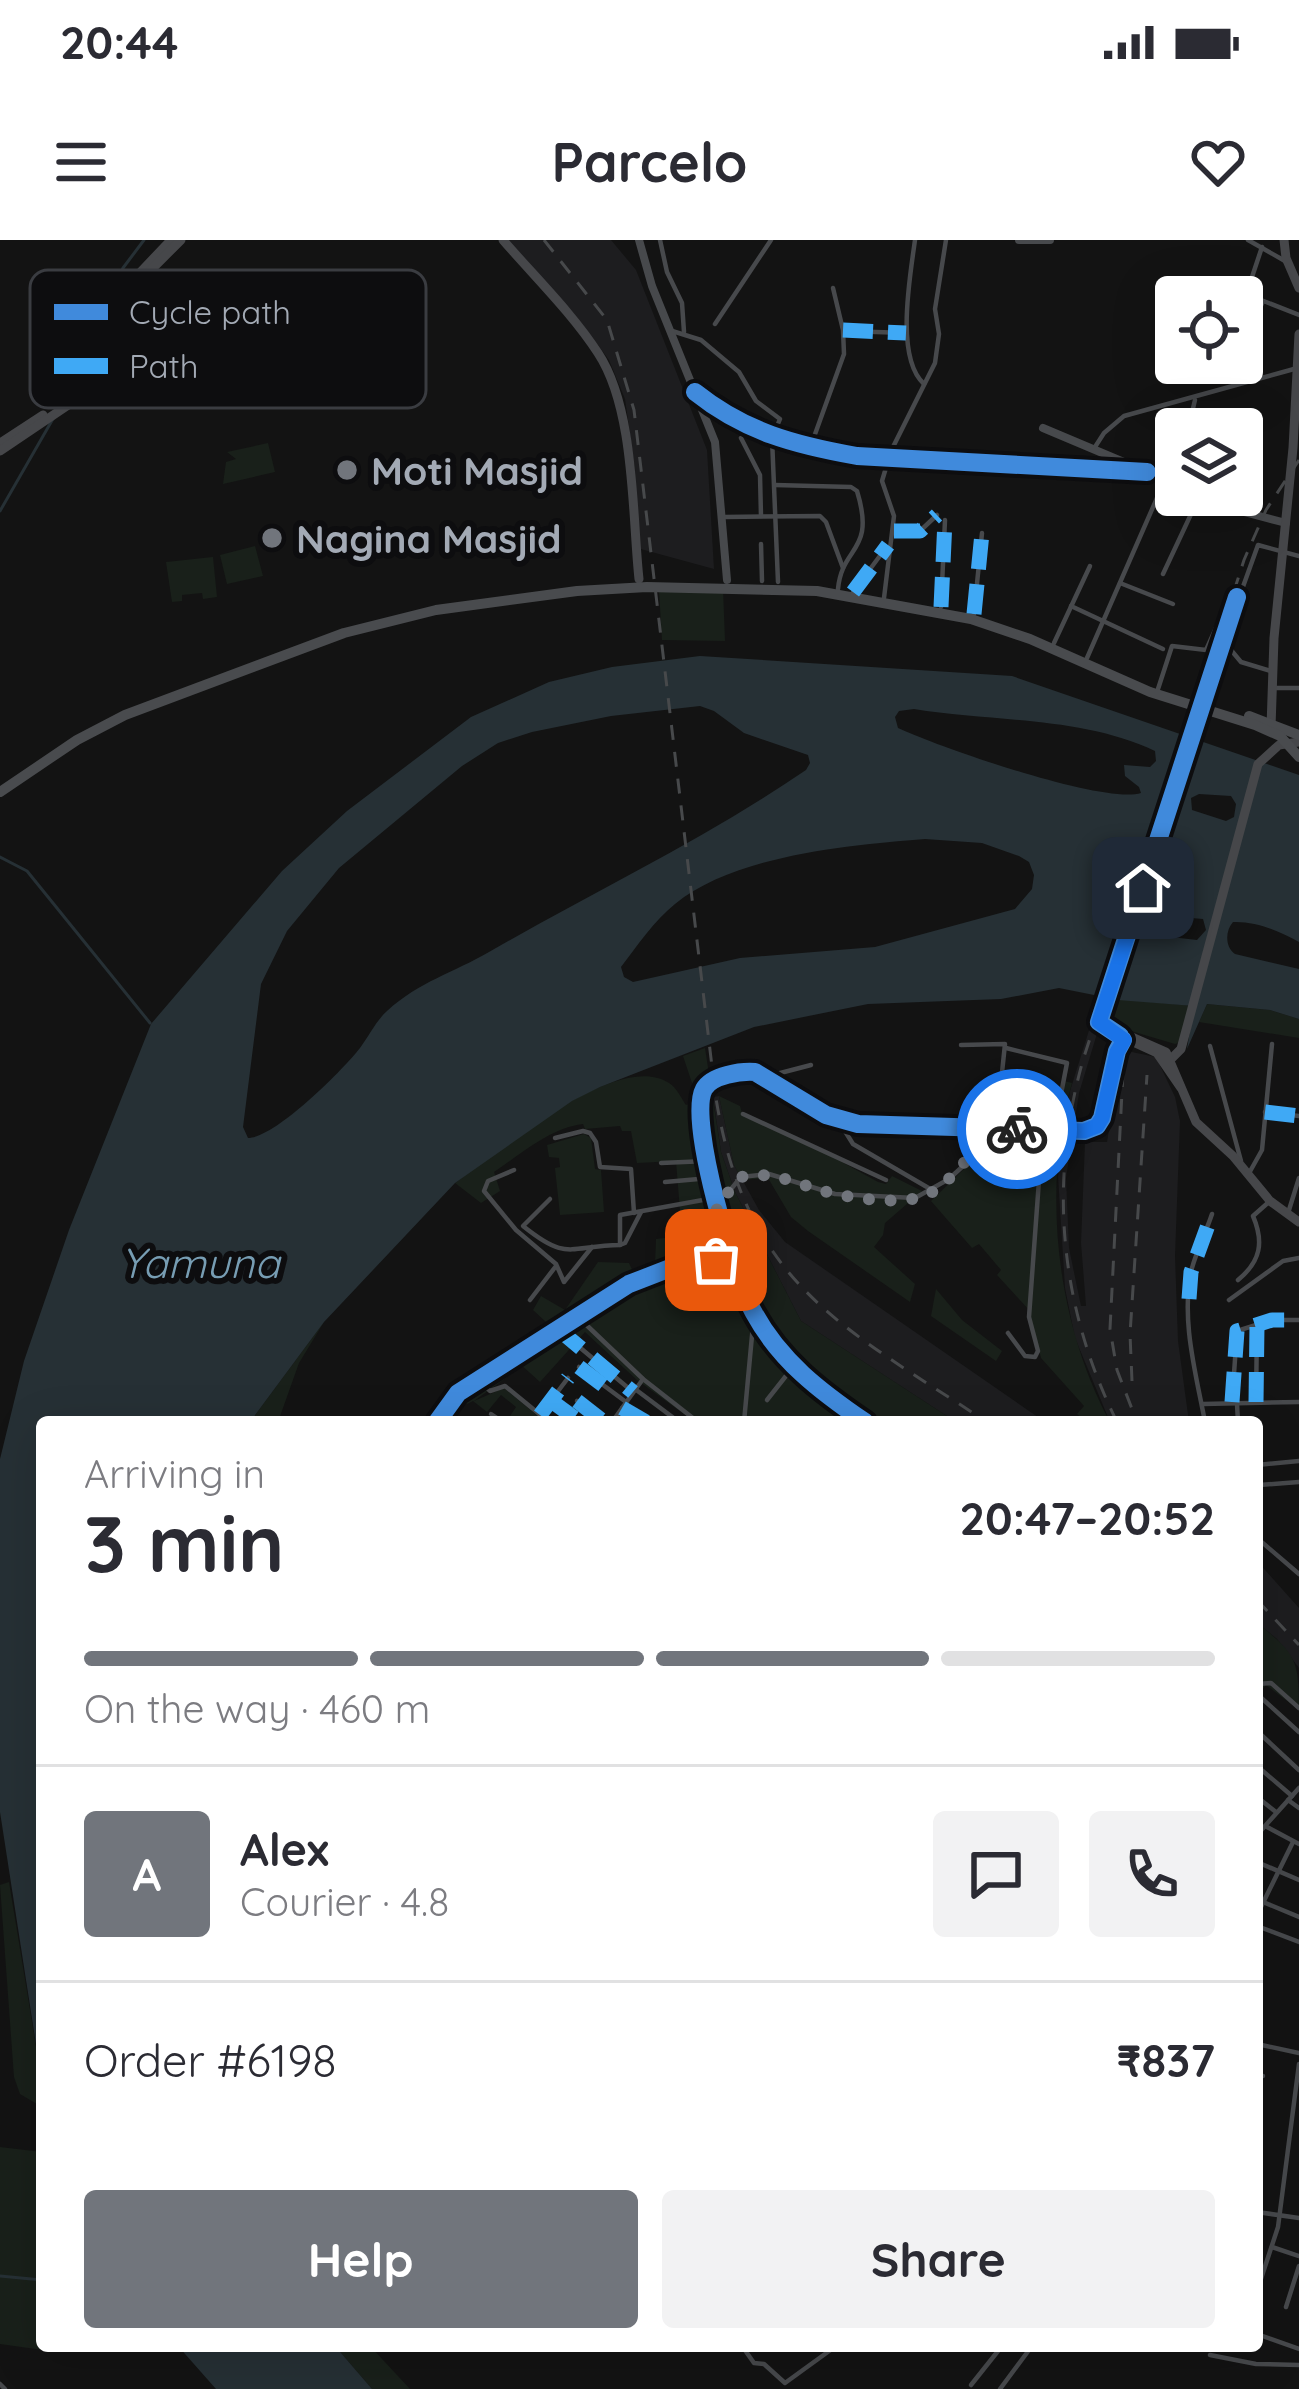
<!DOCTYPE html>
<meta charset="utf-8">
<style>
:root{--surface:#fff;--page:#f2f2f3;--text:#2b2b33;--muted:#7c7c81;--line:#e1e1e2;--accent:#71757c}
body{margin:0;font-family:Quicksand,sans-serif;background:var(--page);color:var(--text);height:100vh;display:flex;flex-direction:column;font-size:45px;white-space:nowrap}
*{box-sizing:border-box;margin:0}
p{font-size:39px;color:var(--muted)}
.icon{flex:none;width:66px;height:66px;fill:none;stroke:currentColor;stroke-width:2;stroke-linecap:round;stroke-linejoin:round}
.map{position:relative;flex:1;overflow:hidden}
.drawer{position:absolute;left:36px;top:1176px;width:1227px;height:936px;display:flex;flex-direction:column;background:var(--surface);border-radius:12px;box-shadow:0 12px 48px #0002}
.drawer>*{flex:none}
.buttons{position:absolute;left:1155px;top:36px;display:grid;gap:24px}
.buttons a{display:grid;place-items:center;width:108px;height:108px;border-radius:12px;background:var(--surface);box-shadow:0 12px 48px #0002;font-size:60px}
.pin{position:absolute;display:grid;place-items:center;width:102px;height:102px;color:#fff;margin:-51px;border-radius:24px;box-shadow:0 6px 18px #0006}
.courier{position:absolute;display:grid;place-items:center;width:120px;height:120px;margin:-60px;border:9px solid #1a73e8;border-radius:50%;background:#fff;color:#222;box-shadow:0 3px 15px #0007}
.headline em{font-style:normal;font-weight:700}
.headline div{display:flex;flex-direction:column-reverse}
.headline{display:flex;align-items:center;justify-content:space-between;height:204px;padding:0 48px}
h1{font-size:78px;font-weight:700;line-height:90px}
.bar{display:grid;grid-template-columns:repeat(4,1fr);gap:18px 12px;align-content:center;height:144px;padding:0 48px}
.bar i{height:15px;border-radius:9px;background:var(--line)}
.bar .on{background:var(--accent)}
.bar p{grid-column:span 4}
.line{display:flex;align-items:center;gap:30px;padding:0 48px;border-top:3px solid var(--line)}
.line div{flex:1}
.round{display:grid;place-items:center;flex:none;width:126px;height:126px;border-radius:12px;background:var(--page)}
.button{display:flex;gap:24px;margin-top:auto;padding:24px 48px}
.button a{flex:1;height:138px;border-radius:12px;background:var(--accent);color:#fff;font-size:48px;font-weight:700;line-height:138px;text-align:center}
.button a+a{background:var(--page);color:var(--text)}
.status{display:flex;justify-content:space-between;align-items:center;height:84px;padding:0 60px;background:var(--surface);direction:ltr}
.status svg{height:33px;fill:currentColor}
header{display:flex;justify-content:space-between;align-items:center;height:156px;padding:0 48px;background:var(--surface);font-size:54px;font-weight:700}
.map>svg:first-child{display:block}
.built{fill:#1d1d1f}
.green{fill:#19201a}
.water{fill:#263035;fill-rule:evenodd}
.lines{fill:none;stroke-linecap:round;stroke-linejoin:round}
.stream{stroke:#263035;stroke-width:3}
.minor{stroke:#47494c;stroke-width:4.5}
.tertiary{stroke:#47494c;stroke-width:8}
.secondary{stroke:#46474a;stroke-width:9}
.primary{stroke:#494b4e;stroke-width:10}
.rail{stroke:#47494b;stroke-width:3;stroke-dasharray:15 12;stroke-linecap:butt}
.quiet{stroke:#3fa9f5;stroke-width:15;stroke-dasharray:30 15;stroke-linecap:butt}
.cycleway-casing{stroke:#0d0d0f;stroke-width:26}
.cycleway{stroke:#408adc;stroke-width:18}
.done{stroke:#71757c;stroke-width:12;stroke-dasharray:0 21.6}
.route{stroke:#1a73e8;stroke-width:15}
.poi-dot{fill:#71757c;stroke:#0d0d0f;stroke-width:4.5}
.labels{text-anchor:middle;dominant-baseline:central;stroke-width:12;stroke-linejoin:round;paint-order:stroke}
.poi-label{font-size:39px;font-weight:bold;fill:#a3aab5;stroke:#0d0d0f;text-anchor:start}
.water-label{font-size:42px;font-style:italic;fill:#779db3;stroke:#0d0d0f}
.key{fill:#0d0d0f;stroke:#3a3c41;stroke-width:3}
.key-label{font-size:33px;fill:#a3aab5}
</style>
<div class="status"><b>20:44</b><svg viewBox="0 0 49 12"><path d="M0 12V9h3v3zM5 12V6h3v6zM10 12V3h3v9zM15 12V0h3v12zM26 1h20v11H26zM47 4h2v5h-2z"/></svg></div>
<header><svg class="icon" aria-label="menu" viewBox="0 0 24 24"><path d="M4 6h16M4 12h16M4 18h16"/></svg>Parcelo<svg class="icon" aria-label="heart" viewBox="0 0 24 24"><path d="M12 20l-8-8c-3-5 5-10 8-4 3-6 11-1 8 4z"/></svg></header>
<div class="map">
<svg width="1299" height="2149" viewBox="0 0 1299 2149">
<rect width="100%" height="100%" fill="#131313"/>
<g class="built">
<path d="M508 0H611L636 30 707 210 714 329 637 308 635 229 625 159 609 120 593 98Z"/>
<path d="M1091 784 1099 787 1079 853 1066 938 1069 1008 1081 1066H1086L1081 1003 1085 902H1107L1122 810 1156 817 1175 857 1180 881 1175 1016 1178 1101 1189 1182H1110L1075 1098 1065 1048 1058 936 1070 851Z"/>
<path d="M719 856 734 925 759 970 785 1002 1045 1182H956L801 1081 735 952 721 912 713 857Z"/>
<path d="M1257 1321 1299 1368V1428L1277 1399 1257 1383Z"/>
</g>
<g class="green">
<path d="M268 203 275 232 223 244 226 222 236 219 227 212Z"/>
<path d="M255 306 263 336 227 344 220 315Z"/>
<path d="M213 317 217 357 203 359 202 353 182 355V361L172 362 166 322Z"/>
<path d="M723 349 725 401 662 400 659 350Z"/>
<path d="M1118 759 1195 766 1187 800 1175 804 1104 783Z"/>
<path d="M1207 764 1270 770 1299 779V798L1199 782Z"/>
<path d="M705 808 721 912 735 952 801 1081 956 1182H695L637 1140 585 1092 540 1142 519 1123 558 1093 533 1070 541 1056 565 1070 598 1022 629 1023 638 1043 663 1032 655 1024 656 999 682 996 676 921 637 923 631 891H622L620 886 585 889 583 884C550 888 521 914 494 932L500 951 481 963 455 943C496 912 618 809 669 843 677 848 681 858 686 865L698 861 683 816Z"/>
<path d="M1064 841 1072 843C1041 951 1057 1084 1110 1182H1087L1077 1174 1084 1166 1041 1118 1029 1070 997 1035 1001 1030 979 1004 972 1008 931 961 998 896 1005 891 1019 892 1016 857 1024 855V847L1051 848 1047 888 1055 889Z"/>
<path d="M719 856 740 866 743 876 824 912 878 942 886 944 892 936 922 951 885 983 883 995 874 1007 915 1044 910 1062 808 991 791 977 768 938 742 940 734 925Z"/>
<path d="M584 894 591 898 595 929 601 930 604 972 560 975 555 928 560 927 559 918 549 917 547 905Z"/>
<path d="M936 1049 962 1080 1002 1111 996 1121 931 1076Z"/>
<path d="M324 1082 299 1123 278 1182H250Z"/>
<path d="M504 1128 510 1135 474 1161 504 1148 545 1182H506L516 1167 501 1155 487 1172 473 1161 467 1164 460 1156Z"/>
<path d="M1257 1383C1297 1414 1299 1421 1299 1470L1266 1445 1257 1456Z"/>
<path d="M9 1642 42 1843V1867L20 1854 14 1837 0 1645Z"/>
<path d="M0 1907 42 1912V2106H79L57 2112 0 2104Z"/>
<path d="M335 2106H370L410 2149H372Z"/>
</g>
<g class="water">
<path d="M700 416 1012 436 1299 535V702C1279 691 1256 681 1233 682 1225 691 1225 707 1235 714L1299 729V779L1270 770 1207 764 1187 809 1194 766 1118 760 1104 783 1109 758 1059 748 1001 759 868 764 754 787 600 847 572 861 455 943 324 1082 250 1182H42V1843L0 1572V1219L24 1121 69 990 151 784 282 631 347 571 471 477 549 442 612 427ZM700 466 714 471 744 493 808 515 810 523 806 530C705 599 595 651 489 712 453 733 420 741 387 771 376 781 369 796 360 808 342 831 275 898 248 898L243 887 261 744 287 691 339 628 462 526 498 503 532 492 611 476ZM914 469C992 482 1082 476 1155 511L1156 521 1150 527 1124 525 1125 536 1139 547 1141 553C1104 565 939 507 898 488L895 477 899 471ZM1199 554 1231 556 1236 564 1234 577 1226 581 1192 570 1191 558ZM925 599 982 603 1019 616 1029 622 1034 635 1032 649 1015 669 875 707 740 718 633 742 624 737 621 727C637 706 654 681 675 664 735 615 850 605 925 599ZM1156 675 1203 679 1206 690 1197 700 1171 697 1152 687Z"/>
<path d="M178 2106H335L372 2149H216Z"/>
</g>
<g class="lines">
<g class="stream">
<path d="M61 157 123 28 144 0"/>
<path d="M0 271 54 177"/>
<path d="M0 617 27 631 150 783"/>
<path d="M0 2036 42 2040"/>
</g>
<g class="minor">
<path d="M660 0 667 32 682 63 684 92"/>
<path d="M915 0C910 37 895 118 924 144"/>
<path d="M1248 0 1285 21"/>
<path d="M1246 54 1299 75"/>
<path d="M1242 67 1262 7"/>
<path d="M715 84 771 0"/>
<path d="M1253 84 1263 61"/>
<path d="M669 90 701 100 739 132 756 161 780 179 772 198 778 342"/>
<path d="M846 91 906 93"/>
<path d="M1188 189 1195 160"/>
<path d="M741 198 760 235 761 276"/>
<path d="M1095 207 1104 193 1124 176 1294 129"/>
<path d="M810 208 844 114 843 90 833 48"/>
<path d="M1169 241 1176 224"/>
<path d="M775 245 851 247 857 251C876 313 842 305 838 349"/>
<path d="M724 277 820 276 826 282 843 328"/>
<path d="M894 291H920L937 275"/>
<path d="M761 304 762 341"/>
<path d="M1163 334 1200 255"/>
<path d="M1120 343 1173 364"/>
<path d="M853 352 885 309"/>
<path d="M884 358 894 276 882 241 891 211 935 123 939 94 935 69 946 0"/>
<path d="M1236 358 1240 355 1258 305 1299 316"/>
<path d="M1071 366 1163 409"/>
<path d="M941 367 945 280"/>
<path d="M974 374 982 293"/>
<path d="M1054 403 1090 326"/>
<path d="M1231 410 1241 422 1274 432"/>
<path d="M1087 418 1164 242"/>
<path d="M1273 448H1299"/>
<path d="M1158 449 1172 406 1206 410 1230 357"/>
<path d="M1120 796 1099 782 1237 357"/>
<path d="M961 805 1005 804 1000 852 1002 889"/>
<path d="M1210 806 1241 921"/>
<path d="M1006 808 1067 823 1054 890"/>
<path d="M765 837 811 825"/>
<path d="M1265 872 1299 876"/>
<path d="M743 874 886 940"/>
<path d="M838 880 853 904 932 950"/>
<path d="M555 898 583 891 590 893 596 902 600 927 631 929 634 973"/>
<path d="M661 923 707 921"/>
<path d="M514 930 488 941 484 951 516 990 556 1024 564 1042 592 1007"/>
<path d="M1248 935 1262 910 1272 804"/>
<path d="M665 942 710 938"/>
<path d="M550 959 523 986C568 1022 568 1006 620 1005V975L714 958"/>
<path d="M717 966 741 937 769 934 835 954 915 958 949 939 1000 892"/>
<path d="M1289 970 1299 938"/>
<path d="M620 1005 625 1003 641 972"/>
<path d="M1238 1040C1261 1021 1264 1002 1253 976L1270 961"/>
<path d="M530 1060 556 1026"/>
<path d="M1229 1060 1283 1021 1299 1018"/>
<path d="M577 1076 643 1139 698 1182"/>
<path d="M559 1090 633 1152"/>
<path d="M1008 1093 1025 1116 1035 1117 1038 1111 1029 1077 1041 913 1057 890"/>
<path d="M579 1127 626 1162"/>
<path d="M479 1140 490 1151 505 1146 549 1182"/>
<path d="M635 1149 679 1182"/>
<path d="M550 1160 576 1179"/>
<path d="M767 1160 793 1127"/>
<path d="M577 1161 604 1182"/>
<path d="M1232 1162 1237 1091 1272 1080H1299"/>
<path d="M1256 1162 1257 1085"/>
<path d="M1203 1164 1299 1162"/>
<path d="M1237 1164 1238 1182"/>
<path d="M622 1168 646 1182"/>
<path d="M491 1174 503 1182"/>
<path d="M540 1175 568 1138"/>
<path d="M437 1182 458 1153 629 1044 678 1025 731 1017"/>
<path d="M612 1182 643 1139"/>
<path d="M744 1182 754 1074"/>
<path d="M865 1182C821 1152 780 1121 754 1073 735 1040 687 880 704 849 712 835 741 831 755 832L826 875 858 884 1084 891 1097 886 1102 878 1117 811 1123 800"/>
<path d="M1205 1182C1196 1134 1180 1077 1192 1028 1197 1010 1206 992 1212 974"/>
<path d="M1257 1225 1299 1221"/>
<path d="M1259 1245 1299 1242"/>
<path d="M1257 1298 1299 1334"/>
<path d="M1257 1444 1271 1443 1299 1468"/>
<path d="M1257 1454 1299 1492"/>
<path d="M1257 1491 1299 1530"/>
<path d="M1257 1526 1292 1556"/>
<path d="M1257 1557 1276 1572"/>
<path d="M1288 1560 1299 1568"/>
<path d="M1267 1587 1299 1604"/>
<path d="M1257 1595 1299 1548"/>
<path d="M1257 1622 1299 1640"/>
<path d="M1263 1662 1299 1677"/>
<path d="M1257 1675 1293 1602"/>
<path d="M1257 1686 1299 1702"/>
<path d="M1257 1804 1299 1813"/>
<path d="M1257 1835 1263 1836"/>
<path d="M1257 1888H1259"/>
<path d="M1257 1972 1299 1978"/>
<path d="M1272 2007 1299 2016"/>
<path d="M1257 2051 1278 1987 1299 1824"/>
<path d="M1286 2067 1299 2026"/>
<path d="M1257 2094 1299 2109"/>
<path d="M742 2106 754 2123 764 2124 785 2143 836 2106"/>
<path d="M1210 2115 1256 2124 1299 2125"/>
<path d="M0 2144 5 2149"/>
<path d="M971 2145 1002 2106"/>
<path d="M1000 2149 1032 2106"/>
</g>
<g class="tertiary">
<path d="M639 0 652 46 715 202 727 340"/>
<path d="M1019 0H1050"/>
<path d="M695 152C745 192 795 205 857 216L1147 232"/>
<path d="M1043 188 1176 244"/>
<path d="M1203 255 1244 272 1286 283"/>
</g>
<g class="secondary">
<path d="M503 0C534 36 572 73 598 113 635 169 632 274 639 339"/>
<path d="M1284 0 1286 18 1299 48"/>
<path d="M62 162 81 144 132 41 171 0"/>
<path d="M0 203 43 175"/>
<path d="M0 211 83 155 141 40 181 0"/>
<path d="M1271 487 1274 398 1293 208 1299 94"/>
<path d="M1166 824 1181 809 1258 524 1279 505 1299 502"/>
<path d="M1181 848 1157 813 1120 796 1132 797 1166 812 1196 882 1233 916 1270 961 1299 982"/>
</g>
<g class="primary">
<path d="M1249 476 1299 495"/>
<path d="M0 552 77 500 125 475 344 393 436 370 577 351 647 347 817 351 971 379 1030 399 1150 452 1255 485 1280 496 1299 517"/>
</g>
<g class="rail">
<path d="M544 0 607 80 634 170 715 852C744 1042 839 1085 987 1182"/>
<path d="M1123 832 1110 1089 1117 1130 1137 1182"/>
<path d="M1132 1141 1130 1094 1147 835"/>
<path d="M1117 1182C1060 1067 1048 944 1083 820L1244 320 1266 270 1299 220"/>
<path d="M1257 1360 1299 1405"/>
</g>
<g class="quiet">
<path d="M843 90 906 93"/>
<path d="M894 291H920L937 275"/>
<path d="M853 352 888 305"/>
<path d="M941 367 945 280"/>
<path d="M974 374 982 293"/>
<path d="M1265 872 1299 876"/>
<path d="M1189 1059 1191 1032 1212 974"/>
<path d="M558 1089 633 1152"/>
<path d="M579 1127 612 1152"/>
<path d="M550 1160 576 1179"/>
<path d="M577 1161 604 1182"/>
<path d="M1232 1162 1237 1091 1272 1080H1299"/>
<path d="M1256 1162 1257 1085"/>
<path d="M622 1168 646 1182"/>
<path d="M540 1175 568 1138"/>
</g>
<defs>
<g id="cycleway">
<path d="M695 152C745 192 795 205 857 216L1147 232"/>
<path d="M1120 796 1099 782 1237 357"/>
<path d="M437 1182 458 1153 629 1044 678 1025 731 1017"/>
<path d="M865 1182C821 1152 780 1121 754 1073 735 1040 687 880 704 849 712 835 741 831 755 832L826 875 858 884 1084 891 1097 886 1102 878 1117 811 1123 800"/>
</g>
</defs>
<use href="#cycleway" class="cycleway-casing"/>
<use href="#cycleway" class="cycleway"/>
</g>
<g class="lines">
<path class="done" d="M716 1020 731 1017 716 967 741 937C770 930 795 943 824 951 849 958 892 964 918 958 958 948 976 888 1017 889"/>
<path class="route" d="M1017 889 1084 891 1097 886 1102 878 1117 812 1124 800 1099 782 1143 648"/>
</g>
<g class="poi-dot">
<circle cx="347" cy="230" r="12"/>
<circle cx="272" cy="298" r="12"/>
</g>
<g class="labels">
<g class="poi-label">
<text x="371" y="230">Moti Masjid</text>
<text x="296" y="298">Nagina Masjid</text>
</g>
<g class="water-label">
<text x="200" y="1022">Yamuna</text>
</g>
</g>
<rect x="30" y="30" width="396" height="138" rx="18" class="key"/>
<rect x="54" y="64" width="54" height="16" fill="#408adc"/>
<rect x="54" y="118" width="54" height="16" fill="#3fa9f5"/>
<g class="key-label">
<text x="129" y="84">Cycle path</text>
<text x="129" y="138">Path</text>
</g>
</svg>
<div class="buttons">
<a><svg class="icon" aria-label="locate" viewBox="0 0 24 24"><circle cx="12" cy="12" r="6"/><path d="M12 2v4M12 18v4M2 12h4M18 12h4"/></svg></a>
<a><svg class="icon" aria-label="layers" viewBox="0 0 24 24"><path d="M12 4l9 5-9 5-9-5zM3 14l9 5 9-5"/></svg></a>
</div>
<div class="pin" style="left:716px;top:1020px;background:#ea580c"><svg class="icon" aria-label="bag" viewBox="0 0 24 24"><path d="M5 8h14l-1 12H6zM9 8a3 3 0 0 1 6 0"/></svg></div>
<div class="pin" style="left:1143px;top:648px;background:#1f2937"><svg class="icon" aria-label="home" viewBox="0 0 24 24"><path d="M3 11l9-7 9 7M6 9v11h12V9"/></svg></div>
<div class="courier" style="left:1017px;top:889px"><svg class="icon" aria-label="bike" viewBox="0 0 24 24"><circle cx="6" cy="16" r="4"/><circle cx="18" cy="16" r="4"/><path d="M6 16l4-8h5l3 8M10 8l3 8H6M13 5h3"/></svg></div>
<section class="drawer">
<div class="headline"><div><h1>3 min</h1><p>Arriving in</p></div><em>20:47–20:52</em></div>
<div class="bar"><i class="on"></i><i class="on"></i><i class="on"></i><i></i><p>On the way · 460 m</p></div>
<div class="line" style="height:216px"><b class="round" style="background:var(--accent);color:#fff">A</b><div><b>Alex</b><p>Courier · 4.8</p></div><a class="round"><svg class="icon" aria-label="chat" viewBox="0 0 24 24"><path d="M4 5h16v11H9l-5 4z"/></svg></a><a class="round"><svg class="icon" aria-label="phone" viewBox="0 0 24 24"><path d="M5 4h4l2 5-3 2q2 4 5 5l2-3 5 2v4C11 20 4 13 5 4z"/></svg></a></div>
<div class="line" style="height:156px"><div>Order #6198</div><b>₹837</b></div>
<div class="button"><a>Help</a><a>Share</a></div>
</section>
</div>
